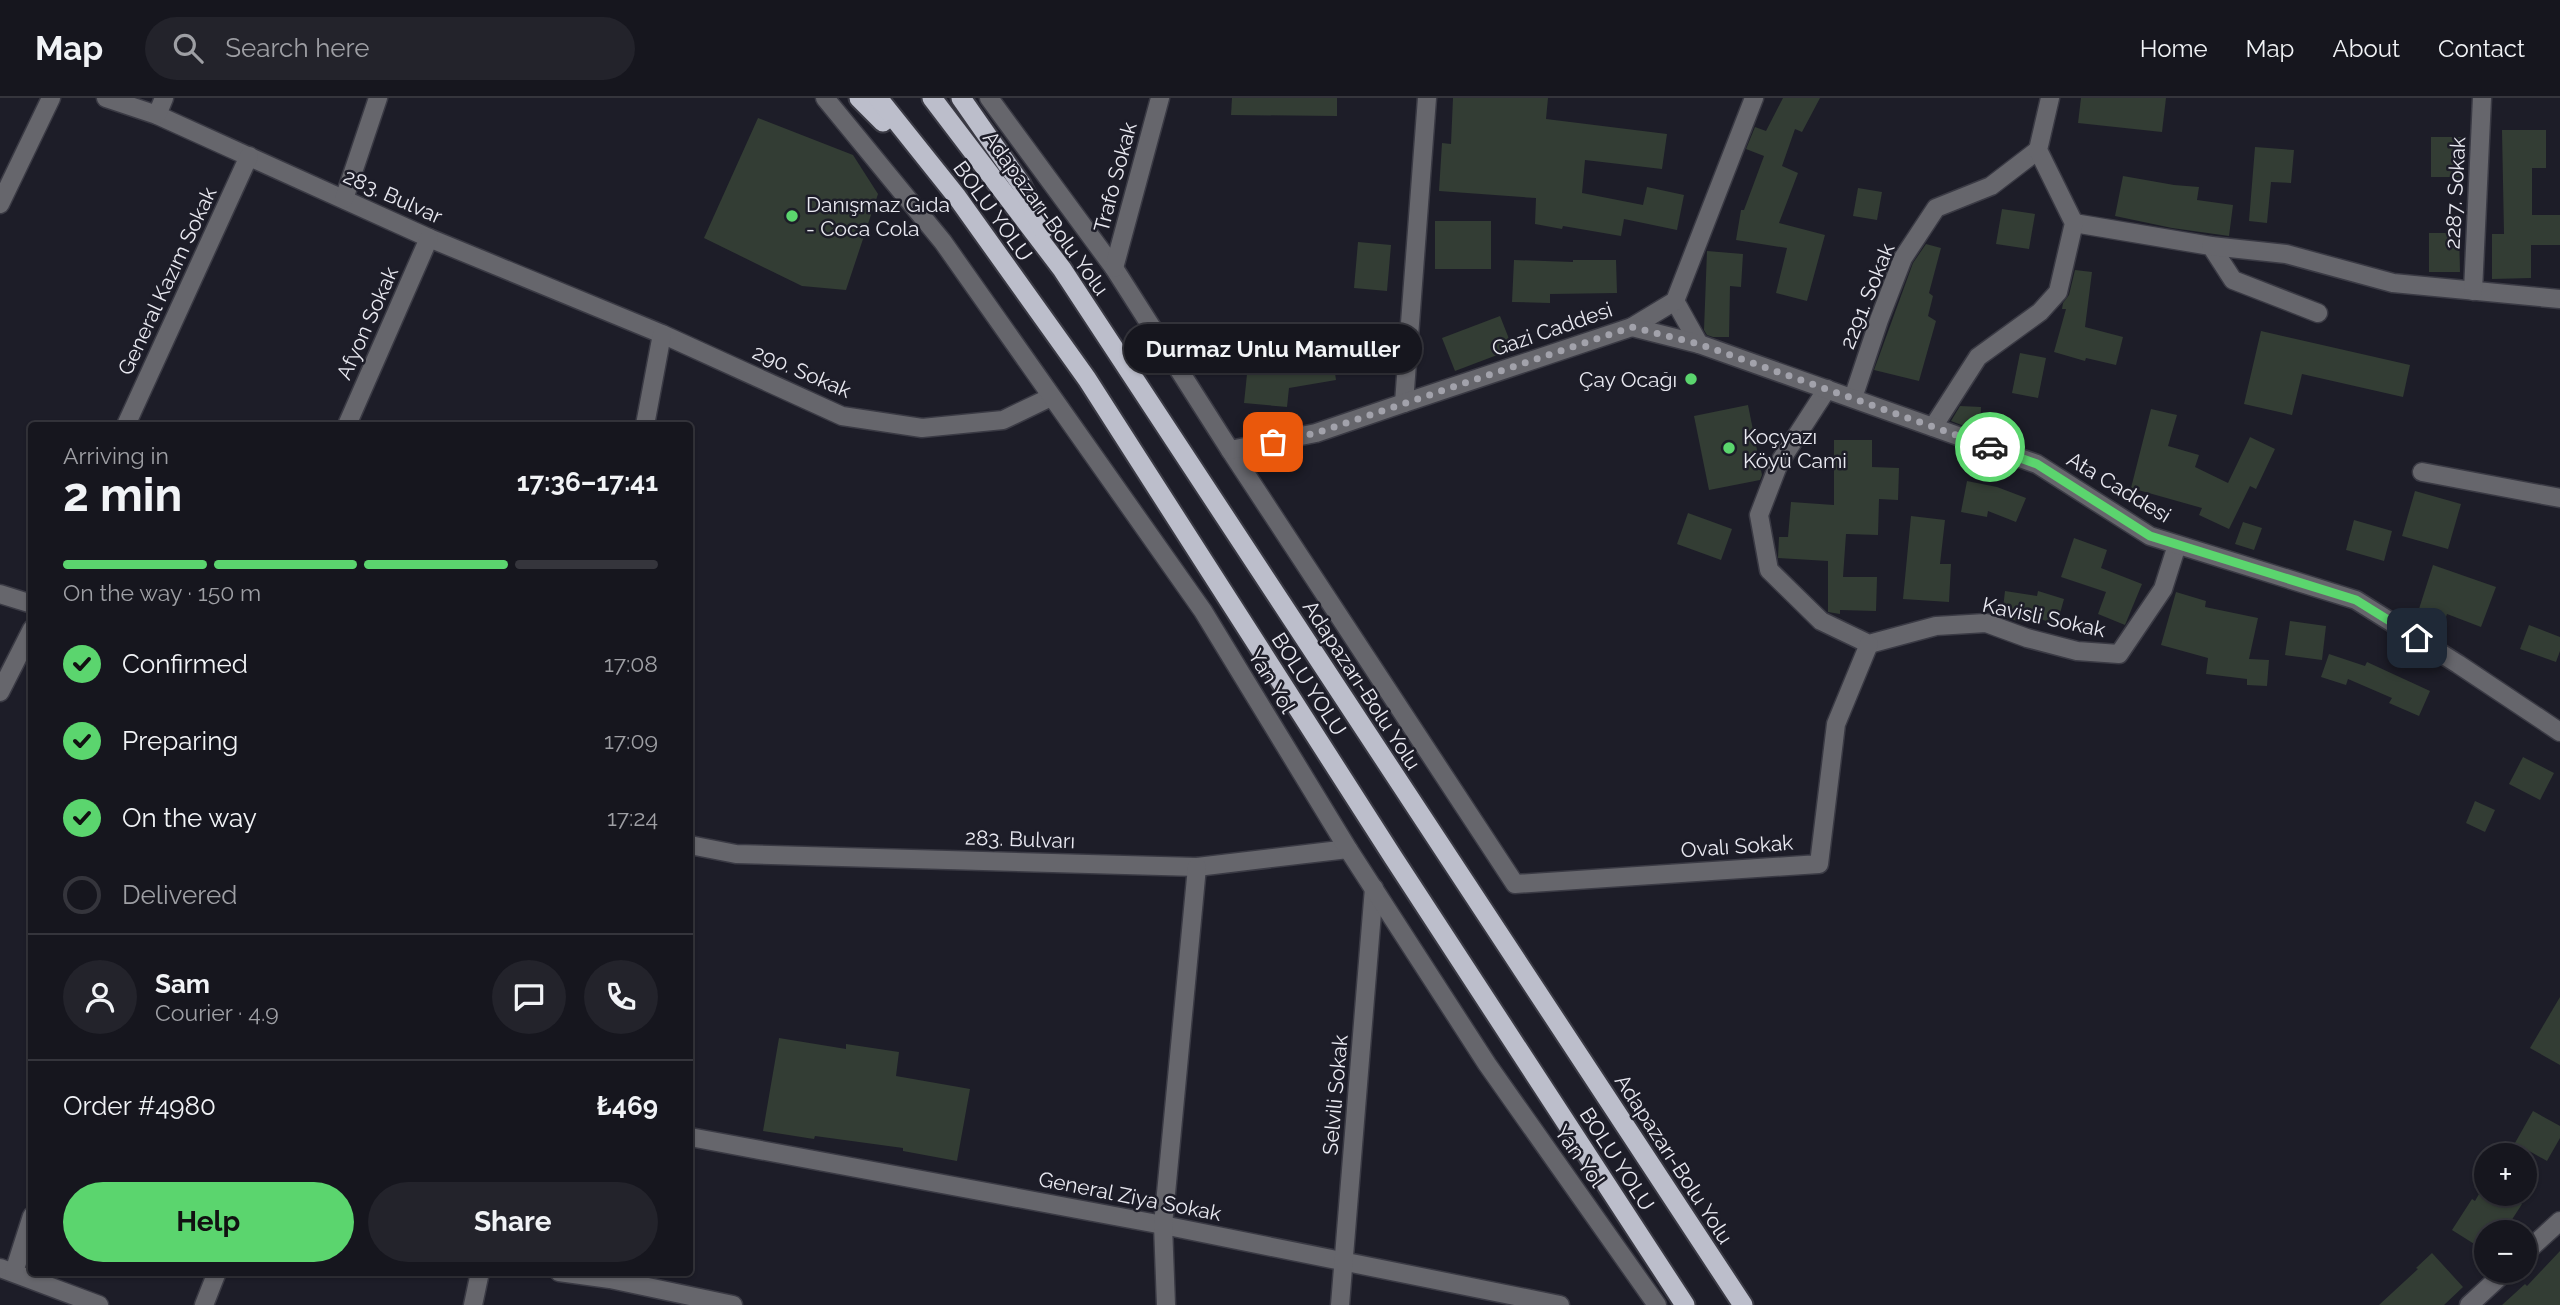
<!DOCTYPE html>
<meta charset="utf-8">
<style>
:root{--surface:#16161e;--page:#23232b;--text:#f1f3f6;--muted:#9e9fa4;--line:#35353c;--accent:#5bd56e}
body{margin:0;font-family:Raleway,sans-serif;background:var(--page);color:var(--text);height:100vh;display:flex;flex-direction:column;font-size:26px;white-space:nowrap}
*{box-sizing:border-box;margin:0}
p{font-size:23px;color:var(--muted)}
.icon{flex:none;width:38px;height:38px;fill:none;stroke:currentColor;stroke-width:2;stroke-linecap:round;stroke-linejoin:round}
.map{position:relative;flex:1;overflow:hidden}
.sheet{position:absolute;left:28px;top:324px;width:665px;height:854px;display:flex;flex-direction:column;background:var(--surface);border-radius:7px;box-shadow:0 2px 5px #0004,0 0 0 2px var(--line)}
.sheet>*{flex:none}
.fabs{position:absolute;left:2474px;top:1045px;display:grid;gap:14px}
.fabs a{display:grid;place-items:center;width:63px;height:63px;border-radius:50%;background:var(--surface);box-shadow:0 2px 5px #0004,0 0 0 2px var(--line);font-size:35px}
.pin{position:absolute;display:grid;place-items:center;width:60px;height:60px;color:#fff;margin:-30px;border-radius:14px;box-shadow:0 4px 10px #0006}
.courier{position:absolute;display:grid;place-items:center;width:70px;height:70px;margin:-35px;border:5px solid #5bd56e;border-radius:50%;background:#fff;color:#222;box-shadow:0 2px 9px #0007}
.bubble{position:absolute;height:49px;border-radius:24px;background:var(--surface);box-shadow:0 2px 5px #0004,0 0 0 2px var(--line);font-size:23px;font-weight:700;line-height:49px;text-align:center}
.summary em{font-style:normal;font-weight:700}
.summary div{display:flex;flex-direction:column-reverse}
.summary{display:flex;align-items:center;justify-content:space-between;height:119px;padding:0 35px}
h1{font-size:46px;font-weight:700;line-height:52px}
.bar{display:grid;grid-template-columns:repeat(4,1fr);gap:10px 7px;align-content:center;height:84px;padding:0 35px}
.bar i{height:9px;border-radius:5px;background:var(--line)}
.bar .active{background:var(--accent)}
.bar p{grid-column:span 4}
.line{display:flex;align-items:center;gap:18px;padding:0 35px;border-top:2px solid var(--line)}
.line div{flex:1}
.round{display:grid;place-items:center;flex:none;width:74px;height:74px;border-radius:37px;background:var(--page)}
ol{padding:0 35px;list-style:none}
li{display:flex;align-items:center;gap:21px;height:77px}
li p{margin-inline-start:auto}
li .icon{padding:7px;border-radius:50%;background:var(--accent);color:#111;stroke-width:4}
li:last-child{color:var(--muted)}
li i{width:38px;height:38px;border:4px solid var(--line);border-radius:50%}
.action{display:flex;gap:14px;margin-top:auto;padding:14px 35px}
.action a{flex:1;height:80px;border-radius:42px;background:var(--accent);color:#111;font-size:28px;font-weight:700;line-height:80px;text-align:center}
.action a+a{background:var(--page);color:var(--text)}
header{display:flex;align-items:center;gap:42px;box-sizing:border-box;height:98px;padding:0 35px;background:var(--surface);border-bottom:2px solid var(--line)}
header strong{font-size:33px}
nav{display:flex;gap:38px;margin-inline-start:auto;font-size:24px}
.search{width:490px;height:63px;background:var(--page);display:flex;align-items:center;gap:18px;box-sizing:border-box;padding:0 24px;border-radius:38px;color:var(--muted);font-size:26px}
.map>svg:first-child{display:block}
.building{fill:#333d34}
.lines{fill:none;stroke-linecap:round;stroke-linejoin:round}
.minor-casing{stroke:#3a3a44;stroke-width:21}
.tertiary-casing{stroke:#3a3a44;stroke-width:21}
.trunk-casing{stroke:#3a3a44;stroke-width:23}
.minor{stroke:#66666c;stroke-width:18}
.tertiary{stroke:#66666c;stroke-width:18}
.trunk{stroke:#bcbecb;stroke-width:19}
.done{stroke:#a2a2ab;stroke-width:7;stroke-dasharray:0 12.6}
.route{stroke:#5bd56e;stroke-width:9}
.poi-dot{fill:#5bd56e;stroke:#1d1d28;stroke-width:2.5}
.labels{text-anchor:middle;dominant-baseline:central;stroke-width:5;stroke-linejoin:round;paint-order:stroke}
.street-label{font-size:21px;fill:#e9e9f1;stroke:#1d1d28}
.poi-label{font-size:21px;fill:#e9e9f1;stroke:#1d1d28;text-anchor:start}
</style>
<header>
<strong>Map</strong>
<div class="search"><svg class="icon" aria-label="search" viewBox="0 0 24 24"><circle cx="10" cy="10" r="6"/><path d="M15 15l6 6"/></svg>Search here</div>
<nav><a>Home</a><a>Map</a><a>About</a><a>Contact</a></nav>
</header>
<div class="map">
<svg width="2560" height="1207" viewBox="0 0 2560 1207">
<rect width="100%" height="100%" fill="#1d1d28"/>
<g class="building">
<path d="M1232 0H1337V18L1231 17Z"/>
<path d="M1453 0H1548L1546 21 1667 36 1662 71 1585 62 1582 95 1643 107 1647 89 1684 97 1677 132 1624 121 1621 138 1563 128 1562 131 1535 126 1536 100 1439 93 1442 45 1451 46Z"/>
<path d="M1783 0H1820L1802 34 1795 31 1782 68 1798 75 1779 125 1825 137 1807 203 1776 195 1787 150 1736 142 1741 112H1744L1764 58 1746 51 1755 29 1766 33Z"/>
<path d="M2081 0H2166L2162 34 2078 25Z"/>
<path d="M758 20 853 57 878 96 846 192 802 188 704 140Z"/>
<path d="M2502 32H2546V70H2532V117H2560V147H2531V180L2492 181V136H2504Z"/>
<path d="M2431 39H2462L2463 79H2431Z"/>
<path d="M2255 49 2294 52 2291 85 2271 84 2267 125 2249 123Z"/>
<path d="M2123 78 2174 87 2199 89 2197 102 2233 107 2229 138 2172 130 2115 118Z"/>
<path d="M1858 90 1882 94 1877 122 1853 118Z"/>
<path d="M2002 111 2035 116 2029 151 1996 146Z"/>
<rect x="1435" y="123" width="56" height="48"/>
<path d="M2429 135H2459L2460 174H2429Z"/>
<path d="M1358 144 1391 147 1387 193 1354 190Z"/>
<path d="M1926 146 1941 150 1929 195 1933 198 1928 218 1936 223 1919 283 1874 272 1913 165Z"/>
<path d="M1707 153 1743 156 1741 189 1730 188 1729 239H1713L1707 237 1704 232Z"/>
<path d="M1514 162 1573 164V162H1616L1617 195 1550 196V205L1512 204Z"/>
<path d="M2075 172 2092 174 2085 229 2123 239 2116 267 2086 260 2085 263 2054 254 2066 211H2062L2063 205 2069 197Z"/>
<path d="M1500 218 1513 251 1455 273 1442 240Z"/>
<path d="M2261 233 2410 267 2403 299 2302 276 2292 317 2244 306Z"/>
<path d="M1331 247 1336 282 1289 290 1287 309 1244 305 1249 257 1307 262 1305 251Z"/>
<path d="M2020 255 2046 260 2038 300 2012 295Z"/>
<path d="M1748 307 1762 377 1760 382 1709 392 1694 318Z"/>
<path d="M1960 308 1981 309 1980 329 1964 328 1951 323Z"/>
<path d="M2151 311 2177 317 2168 348 2199 357 2195 369 2228 385 2250 339 2275 351 2256 391 2250 388 2229 431 2199 417 2202 410 2131 390Z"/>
<path d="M1834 342H1872V369L1899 370 1898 402 1879 401 1878 437 1846 436 1843 479H1877L1876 513 1840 512V516L1828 514V463L1778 460 1779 439H1788L1791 404 1834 407Z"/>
<path d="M1967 383 1997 389 2026 400 2016 424 1988 413 1987 419 1961 414Z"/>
<path d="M2415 393 2461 406 2448 451 2402 438Z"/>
<path d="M1688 415 1732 431 1721 462 1677 446Z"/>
<path d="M1911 418 1945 422 1940 466H1951L1949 504 1903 501Z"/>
<path d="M2354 422 2392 433 2384 463 2346 452Z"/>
<path d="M2243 424 2262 430 2254 452 2235 446Z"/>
<path d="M2074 440 2107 452 2101 470 2142 486 2125 527 2098 516 2106 494 2061 479Z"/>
<path d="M2433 467 2496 489 2481 529 2447 516 2445 522 2418 514Z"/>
<path d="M2005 493 2037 498 2038 493 2064 501 2057 526 2023 516 2022 524 2002 519Z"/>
<path d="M2176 494 2206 503 2205 509 2258 520 2249 561 2269 562 2267 588 2247 587V581L2206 576 2208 560 2161 547Z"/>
<path d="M2290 523 2326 528 2322 562 2285 557Z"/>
<path d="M2529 527 2560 539V553L2556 564 2520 551Z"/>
<path d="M2329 556 2365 568 2367 564 2430 593 2419 618 2389 605 2392 600 2348 581 2346 587 2321 579Z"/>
<path d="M2523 659 2554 675 2540 702 2509 686Z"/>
<path d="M2475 703 2495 712 2485 734 2466 725Z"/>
<path d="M2560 899V967L2530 950Z"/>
<path d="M779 940 846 951V946L899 954 896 978 970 991 957 1063 903 1053V1050L815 1038 814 1041 763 1033Z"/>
<path d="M2533 1013 2560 1028V1040L2547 1063 2515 1045Z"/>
<path d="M2479 1096H2506L2522 1106 2504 1134H2487V1154L2452 1132 2472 1101 2475 1103Z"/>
<path d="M2560 1153V1207H2502L2525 1186 2527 1188Z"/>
<path d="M2432 1155 2463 1189 2444 1207H2379L2418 1171 2416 1170Z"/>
</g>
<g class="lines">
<defs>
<g id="minor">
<path d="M106 0 157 17 429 140 662 236 842 318 922 330 1003 322 1051 299"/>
<path d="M157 17 164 0"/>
<path d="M344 101 378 0"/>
<path d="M0 106 51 0"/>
<path d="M2074 125 2211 148 2233 182 2318 215"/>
<path d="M2211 148 2286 156 2393 185 2560 201"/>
<path d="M2473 193 2482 0"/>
<path d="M1675 203 1699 246"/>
<path d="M1827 291 1779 365 1759 417 1769 472 1821 523 1869 546 1936 528 1986 525 2027 540 2077 553 2119 556 2163 491 2177 447"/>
<path d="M1853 300 1879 222 1903 160 1936 110 1991 88 2038 52"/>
<path d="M1404 305 1427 0"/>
<path d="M126 327 249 58"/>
<path d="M347 327 429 140"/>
<path d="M1933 329 1978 259 2040 214 2058 194 2074 125 2038 52 2050 0"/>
<path d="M1230 352 1515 786 1819 766 1836 626 1869 546"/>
<path d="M2422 374 2560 400"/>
<path d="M0 496 32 506"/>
<path d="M0 594 32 531"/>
<path d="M690 747 736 756 1197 769 1348 751"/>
<path d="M690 1039 1163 1127 1560 1207"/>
<path d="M2525 1155 2560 1123"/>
<path d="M0 1170 99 1207"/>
<path d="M14 1174 32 1118"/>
<path d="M559 1174 610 1181 733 1207"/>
<path d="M473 1207 480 1174"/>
<path d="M1166 1207 1163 1127 1197 769"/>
<path d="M1340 1207 1374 790"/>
<path d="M2469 1207 2507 1172"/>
</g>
<g id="tertiary">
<path d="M825 0 943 144 1203 513 1348 751 1487 966 1657 1207"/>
<path d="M989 0 1114 170 1230 352 1316 335 1404 305 1632 229 1675 203 1754 0"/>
<path d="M1114 170 1160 0"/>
<path d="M1632 229 1699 246 2037 366 2150 438 2356 502 2458 566 2560 634"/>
<path d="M645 327 662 236"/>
<path d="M204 1207 217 1174"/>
</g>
<g id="trunk">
<path d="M859 0 883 24"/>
<path d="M878 0 957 99 1087 281 1393 759 1685 1207"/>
<path d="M932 0 1062 171 1743 1207"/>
<path d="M961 0 1021 86 1043 132"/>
</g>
</defs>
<use href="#minor" class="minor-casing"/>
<use href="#tertiary" class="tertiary-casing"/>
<use href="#trunk" class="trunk-casing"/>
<use href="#minor" class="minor"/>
<use href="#tertiary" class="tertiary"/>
<use href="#trunk" class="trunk"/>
</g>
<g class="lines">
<path class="done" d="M1273 344 1316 335 1632 229 1699 246 1990 349"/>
<path class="route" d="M1990 349 2037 366 2150 438 2356 502 2417 540"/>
</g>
<g class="poi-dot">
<circle cx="792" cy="118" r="7"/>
<circle cx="1691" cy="281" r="7"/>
<circle cx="1729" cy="350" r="7"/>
</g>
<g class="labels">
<g class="street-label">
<text transform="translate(1115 79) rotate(-75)">Trafo Sokak</text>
<text transform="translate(2455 95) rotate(-87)">2287. Sokak</text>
<text transform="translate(393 98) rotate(24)">283. Bulvar</text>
<text transform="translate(993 113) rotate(54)">BOLU YOLU</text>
<text transform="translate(1046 115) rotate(54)">Adapazarı-Bolu Yolu</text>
<text transform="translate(167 183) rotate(-65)">General Kazım Sokak</text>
<text transform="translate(1867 198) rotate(-68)">2291. Sokak</text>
<text transform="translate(367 225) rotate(-66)">Afyon Sokak</text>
<text transform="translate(1552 231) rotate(-19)">Gazi Caddesi</text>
<text transform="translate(802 273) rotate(23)">290. Sokak</text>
<text transform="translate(2119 389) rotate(31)">Ata Caddesi</text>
<text transform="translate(2044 519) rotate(12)">Kavisli Sokak</text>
<text transform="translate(1272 583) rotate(59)">Yan Yol</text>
<text transform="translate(1309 586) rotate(57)">BOLU YOLU</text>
<text transform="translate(1362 587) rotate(57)">Adapazarı-Bolu Yolu</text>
<text transform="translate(1020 741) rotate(2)">283. Bulvarı</text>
<text transform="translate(1737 748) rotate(-4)">Ovalı Sokak</text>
<text transform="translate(1335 997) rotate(-85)">Selvili Sokak</text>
<text transform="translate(1580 1058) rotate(55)">Yan Yol</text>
<text transform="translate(1617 1061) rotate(57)">BOLU YOLU</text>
<text transform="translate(1674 1061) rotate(57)">Adapazarı-Bolu Yolu</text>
<text transform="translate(1130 1098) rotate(11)">General Ziya Sokak</text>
</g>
<g class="poi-label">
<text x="806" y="106">Danışmaz Gıda<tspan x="806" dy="24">- Coca Cola</tspan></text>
<text x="1677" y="281" text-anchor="end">Çay Ocağı</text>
<text x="1743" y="338">Koçyazı<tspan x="1743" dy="24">Köyü Cami</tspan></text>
</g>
</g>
</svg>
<div class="fabs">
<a>+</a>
<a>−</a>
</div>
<div class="pin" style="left:1273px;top:344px;background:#ea580c"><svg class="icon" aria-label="bag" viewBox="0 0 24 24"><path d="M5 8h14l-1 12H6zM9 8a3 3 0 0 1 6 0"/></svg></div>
<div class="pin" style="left:2417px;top:540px;background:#1f2937"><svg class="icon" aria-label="home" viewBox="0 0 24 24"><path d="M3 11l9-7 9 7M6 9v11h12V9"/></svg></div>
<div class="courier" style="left:1990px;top:349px"><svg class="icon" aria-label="car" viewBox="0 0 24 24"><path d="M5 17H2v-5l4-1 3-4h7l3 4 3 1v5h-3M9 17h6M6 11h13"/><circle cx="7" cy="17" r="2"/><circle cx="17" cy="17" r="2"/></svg></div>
<div class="bubble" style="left:1124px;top:226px;width:298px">Durmaz Unlu Mamuller</div>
<section class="sheet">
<div class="summary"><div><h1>2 min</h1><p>Arriving in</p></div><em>17:36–17:41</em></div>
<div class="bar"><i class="active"></i><i class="active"></i><i class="active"></i><i></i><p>On the way · 150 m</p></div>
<ol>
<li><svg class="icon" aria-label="check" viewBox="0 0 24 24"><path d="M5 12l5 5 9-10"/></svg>Confirmed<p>17:08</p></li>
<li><svg class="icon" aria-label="check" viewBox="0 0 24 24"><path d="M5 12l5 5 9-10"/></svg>Preparing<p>17:09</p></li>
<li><svg class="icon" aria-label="check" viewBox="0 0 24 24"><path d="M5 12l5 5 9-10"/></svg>On the way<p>17:24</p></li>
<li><i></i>Delivered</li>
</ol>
<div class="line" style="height:126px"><a class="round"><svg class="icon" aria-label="person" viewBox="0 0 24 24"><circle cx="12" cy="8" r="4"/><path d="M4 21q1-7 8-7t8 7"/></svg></a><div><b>Sam</b><p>Courier · 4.9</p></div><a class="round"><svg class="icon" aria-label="chat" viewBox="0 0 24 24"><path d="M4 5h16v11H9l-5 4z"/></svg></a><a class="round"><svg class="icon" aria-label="phone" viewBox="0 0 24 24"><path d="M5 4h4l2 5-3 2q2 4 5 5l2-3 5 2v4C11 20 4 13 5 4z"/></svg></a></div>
<div class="line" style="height:91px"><div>Order #4980</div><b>₺469</b></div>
<div class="action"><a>Help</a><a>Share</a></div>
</section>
</div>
